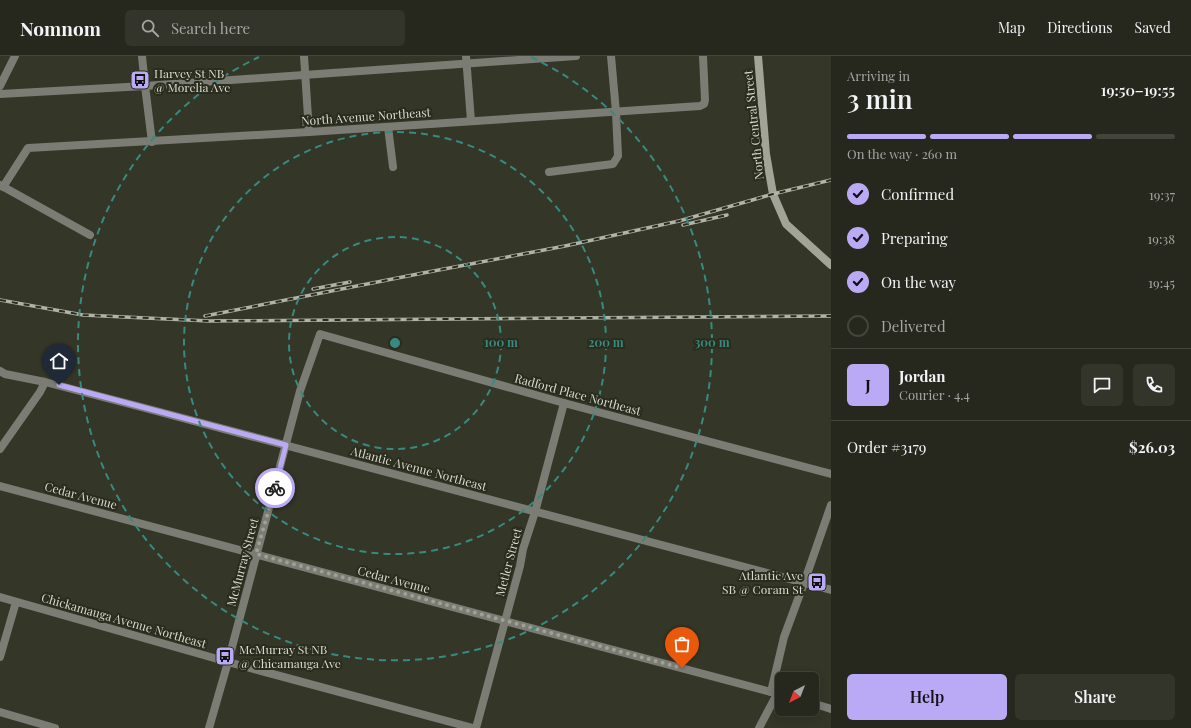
<!DOCTYPE html>
<meta charset="utf-8">
<style>
:root{--surface:#27281d;--page:#33342a;--text:#f1f3f6;--muted:#a4a6a4;--line:#43443b;--accent:#baaaf6}
body{margin:0;font-family:"Playfair Display",serif;background:var(--page);color:var(--text);height:100vh;display:flex;flex-direction:column;font-size:15px;white-space:nowrap}
*{box-sizing:border-box;margin:0}
p{font-size:13px;color:var(--muted)}
.icon{flex:none;width:22px;height:22px;fill:none;stroke:currentColor;stroke-width:2;stroke-linecap:round;stroke-linejoin:round}
.map{position:relative;flex:1;overflow:hidden}
.side{display:flex;flex-direction:column;background:var(--surface);width:360px}
.side>*{flex:none}
.needle{width:26px;rotate:222deg}
.buttons{position:absolute;left:775px;top:616px;display:grid;gap:8px}
.buttons a{display:grid;place-items:center;width:44px;height:44px;border-radius:6px;background:var(--surface);box-shadow:0 2px 10px #0003,0 0 0 1px var(--line);font-size:20px}
.pin{position:absolute;display:grid;place-items:center;width:34px;height:34px;color:#fff;margin:-41px -17px;border-radius:50% 50% 50% 0;rotate:-45deg;box-shadow:0 0 4px #0007}
.pin .icon{rotate:45deg}
.courier{position:absolute;display:grid;place-items:center;width:40px;height:40px;margin:-20px;border:3px solid #baaaf6;border-radius:50%;background:#fff;color:#222;box-shadow:0 1px 5px #0007}
.head em{font-style:normal;font-weight:600}
.head div{display:flex;flex-direction:column-reverse}
.head{display:flex;align-items:center;justify-content:space-between;height:68px;padding:0 16px}
h1{font-size:26px;font-weight:600;line-height:30px}
.bar{display:grid;grid-template-columns:repeat(4,1fr);gap:6px 4px;align-content:center;height:48px;padding:0 16px}
.bar i{height:5px;border-radius:3px;background:var(--line)}
.bar .current{background:var(--accent)}
.bar p{grid-column:span 4}
.line{display:flex;align-items:center;gap:10px;padding:0 16px;border-top:1px solid var(--line)}
.line div{flex:1}
.round{display:grid;place-items:center;flex:none;width:42px;height:42px;border-radius:6px;background:var(--page)}
ol{padding:0 16px;list-style:none}
li{display:flex;align-items:center;gap:12px;height:44px}
li p{margin-inline-start:auto}
li .icon{padding:4px;border-radius:50%;background:var(--accent);color:#111;stroke-width:4}
li:last-child{color:var(--muted)}
li i{width:22px;height:22px;border:2px solid var(--line);border-radius:50%}
.primary-button{display:flex;gap:8px;margin-top:auto;padding:8px 16px}
.primary-button a{flex:1;height:46px;border-radius:6px;background:var(--accent);color:#111;font-size:16px;font-weight:600;line-height:46px;text-align:center}
.primary-button a+a{background:var(--page);color:var(--text)}
header{display:flex;align-items:center;gap:24px;box-sizing:border-box;height:56px;padding:0 20px;background:var(--surface);border-bottom:1px solid var(--line)}
header strong{font-size:19px}
nav{display:flex;gap:22px;margin-inline-start:auto;font-size:14px}
.search{width:280px;height:36px;background:var(--page);display:flex;align-items:center;gap:10px;box-sizing:border-box;padding:0 14px;border-radius:6px;color:var(--muted);font-size:15px}
main{display:flex;flex:1;min-height:0}
.map>svg:first-child{display:block}
.lines{fill:none;stroke-linecap:round;stroke-linejoin:round}
.street{stroke:#7b7c74;stroke-width:8}
.secondary{stroke:#a3a498;stroke-width:8}
.rail-casing{stroke:#b1b3a8;stroke-width:3.5}
.rail{stroke:#2a2c1d;stroke-width:2;stroke-dasharray:6;stroke-linecap:butt}
.done{stroke:#9fa196;stroke-width:4;stroke-dasharray:0 7.2}
.route{stroke:#baaaf6;stroke-width:5}
.ring{fill:none;stroke:#378a82;stroke-width:2;stroke-dasharray:7 5}
.labels{text-anchor:middle;dominant-baseline:central;stroke-width:4;stroke-linejoin:round;paint-order:stroke}
.poi-label{font-size:12px;fill:#d9dbd1;stroke:#2a2c1d;text-anchor:start}
.street-label{font-size:12px;fill:#d9dbd1;stroke:#2a2c1d}
.centre{fill:#378a82;stroke:#2a2c1d;stroke-width:2}
.ring-label{font-size:12px;text-anchor:middle;font-weight:bold;fill:#378a82;stroke:#2a2c1d;stroke-width:4;stroke-linejoin:round;paint-order:stroke}
</style>
<header>
<strong>Nomnom</strong>
<div class="search"><svg class="icon" aria-label="search" viewBox="0 0 24 24"><circle cx="10" cy="10" r="6"/><path d="M15 15l6 6"/></svg>Search here</div>
<nav><a>Map</a><a>Directions</a><a>Saved</a></nav>
</header>
<main>
<div class="map">
<svg width="831" height="672" viewBox="0 0 831 672">
<rect width="100%" height="100%" fill="#343627"/>
<g class="lines">
<g class="street">
<path d="M142 0 145 30 152 86"/>
<path d="M304 0 309 76"/>
<path d="M466 0 471 65"/>
<path d="M0 30 15 0"/>
<path d="M0 38 145 30 576 0"/>
<path d="M388 71 393 111"/>
<path d="M549 116 613 108 618 100 616 56 611 0"/>
<path d="M0 129 90 179"/>
<path d="M3 131 28 92 309 76 700 50 704 48 705 44 703 0"/>
<path d="M0 315 5 318 45 326 141 351 831 534"/>
<path d="M0 393 40 336 45 326"/>
<path d="M0 430 782 639"/>
<path d="M0 541 228 606 473 672"/>
<path d="M0 601 16 546"/>
<path d="M771 636 784 581 804 527 831 449"/>
<path d="M812 647 831 653"/>
<path d="M0 656 55 672"/>
<path d="M209 672 228 606 300 335 320 278 564 347 831 418"/>
<path d="M476 672 520 510 523 493 535 456 564 347"/>
<path d="M759 672 777 638"/>
</g>
<path class="secondary" d="M758 0 766 98 773 138 786 168 831 209"/>
<defs>
<g id="rail">
<path d="M683 169 727 159"/>
<path d="M313 233 350 226"/>
<path d="M0 244 83 259 209 265 831 260"/>
<path d="M205 260 423 217 565 190 679 165 773 138 831 124"/>
</g>
</defs>
<use href="#rail" class="rail-casing"/>
<use href="#rail" class="rail"/>
</g>
<g class="lines">
<path class="done" d="M275 432 256 498 682 612"/>
<path class="route" d="M59 329 286 389 275 432"/>
</g>
<g class="ring">
<circle cx="395" cy="287" r="106"/>
<circle cx="395" cy="287" r="211"/>
<path d="M531 1A317 317 0 1 1 259 1"/>
</g>
<defs>
<symbol id="bus-square" viewBox="-11 -11 22 22"><rect x="-9" y="-9" width="18" height="18" rx="4" fill="#baaaf6" stroke="#2a2c1d"/><path d="M-5-6H5V4H4V6H2V4H-2V6H-4V4H-5ZM-3.5-4V0h7V-4ZM-3.5 1.2v1.5H-2V1.2ZM2 1.2v1.5H3.5V1.2Z" fill="#111"/></symbol>
</defs>
<g fill-rule="evenodd">
<use href="#bus-square" x="129" y="13" width="22" height="22"/>
<use href="#bus-square" x="806" y="515" width="22" height="22"/>
<use href="#bus-square" x="214" y="589" width="22" height="22"/>
</g>
<g class="labels">
<g class="poi-label">
<text x="154" y="17">Harvey St NB<tspan x="154" dy="14">@ Morelia Ave</tspan></text>
<text x="803" y="519" text-anchor="end">Atlantic Ave<tspan x="803" dy="14">SB @ Coram St</tspan></text>
<text x="239" y="593">McMurray St NB<tspan x="239" dy="14">@ Chicamauga Ave</tspan></text>
</g>
<g class="street-label">
<text transform="translate(366 60) rotate(-4)">North Avenue Northeast</text>
<text transform="translate(753 69) rotate(-96)">North Central Street</text>
<text transform="translate(578 338) rotate(15)">Radford Place Northeast</text>
<text transform="translate(419 412) rotate(15)">Atlantic Avenue Northeast</text>
<text transform="translate(81 439) rotate(15)">Cedar Avenue</text>
<text transform="translate(242 506) rotate(-75)">McMurray Street</text>
<text transform="translate(508 506) rotate(-75)">Metler Street</text>
<text transform="translate(394 523) rotate(15)">Cedar Avenue</text>
<text transform="translate(124 564) rotate(16)">Chickamauga Avenue Northeast</text>
</g>
</g>
<circle cx="395" cy="287" r="6" class="centre"/>
<g class="ring-label">
<text x="501" y="291">100 m</text>
<text x="606" y="291">200 m</text>
<text x="712" y="291">300 m</text>
</g>
</svg>
<div class="buttons">
<a><svg class="needle" viewBox="-14 -14 28 28"><path d="M0-13l5 13h-10z" fill="#e53935"/><path d="M0 13l5-13h-10z" fill="#a4a6a4"/></svg></a>
</div>
<div class="pin" style="left:682px;top:612px;background:#ea580c"><svg class="icon" aria-label="bag" viewBox="0 0 24 24"><path d="M5 8h14l-1 12H6zM9 8a3 3 0 0 1 6 0"/></svg></div>
<div class="pin" style="left:59px;top:329px;background:#1f2937"><svg class="icon" aria-label="home" viewBox="0 0 24 24"><path d="M3 11l9-7 9 7M6 9v11h12V9"/></svg></div>
<div class="courier" style="left:275px;top:432px"><svg class="icon" aria-label="bike" viewBox="0 0 24 24"><circle cx="6" cy="16" r="4"/><circle cx="18" cy="16" r="4"/><path d="M6 16l4-8h5l3 8M10 8l3 8H6M13 5h3"/></svg></div>
</div>
<section class="side">
<div class="head"><div><h1>3 min</h1><p>Arriving in</p></div><em>19:50–19:55</em></div>
<div class="bar"><i class="current"></i><i class="current"></i><i class="current"></i><i></i><p>On the way · 260 m</p></div>
<ol>
<li><svg class="icon" aria-label="check" viewBox="0 0 24 24"><path d="M5 12l5 5 9-10"/></svg>Confirmed<p>19:37</p></li>
<li><svg class="icon" aria-label="check" viewBox="0 0 24 24"><path d="M5 12l5 5 9-10"/></svg>Preparing<p>19:38</p></li>
<li><svg class="icon" aria-label="check" viewBox="0 0 24 24"><path d="M5 12l5 5 9-10"/></svg>On the way<p>19:45</p></li>
<li><i></i>Delivered</li>
</ol>
<div class="line" style="height:72px"><b class="round" style="background:var(--accent);color:#111">J</b><div><b>Jordan</b><p>Courier · 4.4</p></div><a class="round"><svg class="icon" aria-label="chat" viewBox="0 0 24 24"><path d="M4 5h16v11H9l-5 4z"/></svg></a><a class="round"><svg class="icon" aria-label="phone" viewBox="0 0 24 24"><path d="M5 4h4l2 5-3 2q2 4 5 5l2-3 5 2v4C11 20 4 13 5 4z"/></svg></a></div>
<div class="line" style="height:52px"><div>Order #3179</div><b>$26.03</b></div>
<div class="primary-button"><a>Help</a><a>Share</a></div>
</section>
</main>
